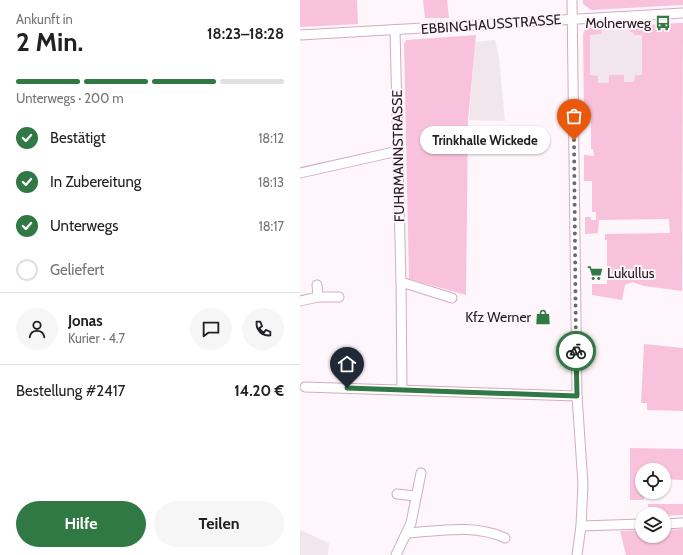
<!DOCTYPE html>
<html lang="de">
<meta charset="utf-8">
<style>
:root{--surface:#fff;--page:#f6f6f6;--text:#202124;--muted:#757577;--line:#e0e0e0;--accent:#307844}
body{margin:0;font-family:Cabin,sans-serif;background:var(--page);color:var(--text);height:100vh;display:flex;flex-direction:column;font-size:15px;white-space:nowrap}
*{box-sizing:border-box;margin:0}
p{font-size:13px;color:var(--muted)}
.icon{flex:none;width:22px;height:22px;fill:none;stroke:currentColor;stroke-width:2;stroke-linecap:round;stroke-linejoin:round}
.map{position:relative;flex:1;overflow:hidden}
.drawer{display:flex;flex-direction:column;background:var(--surface);width:300px}
.drawer>*{flex:none}
.fabs{position:absolute;left:335px;top:463px;display:grid;gap:8px}
.fabs a{display:grid;place-items:center;width:36px;height:36px;border-radius:50%;background:var(--surface);box-shadow:0 1px 3px #0004;font-size:20px}
.pin{position:absolute;display:grid;place-items:center;width:34px;height:34px;color:#fff;margin:-41px -17px;border-radius:50% 50% 50% 0;rotate:-45deg;box-shadow:0 0 4px #0007}
.pin .icon{rotate:45deg}
.courier{position:absolute;display:grid;place-items:center;width:40px;height:40px;margin:-20px;border:3px solid #307844;border-radius:50%;background:#fff;color:#222;box-shadow:0 1px 5px #0007}
.bubble{position:absolute;height:28px;border-radius:14px;background:var(--surface);box-shadow:0 1px 3px #0004;font-size:13px;font-weight:700;line-height:28px;text-align:center}
.overview em{font-style:normal;font-weight:700}
.overview div{display:flex;flex-direction:column-reverse}
.overview{display:flex;align-items:center;justify-content:space-between;height:68px;padding:0 16px}
h1{font-size:26px;font-weight:700;line-height:30px}
.bar{display:grid;grid-template-columns:repeat(4,1fr);gap:6px 4px;align-content:center;height:48px;padding:0 16px}
.bar i{height:5px;border-radius:3px;background:var(--line)}
.bar .active{background:var(--accent)}
.bar p{grid-column:span 4}
.line{display:flex;align-items:center;gap:10px;padding:0 16px;border-top:1px solid var(--line)}
.line div{flex:1}
.round{display:grid;place-items:center;flex:none;width:42px;height:42px;border-radius:21px;background:var(--page)}
ol{padding:0 16px;list-style:none}
li{display:flex;align-items:center;gap:12px;height:44px}
li p{margin-inline-start:auto}
li .icon{padding:4px;border-radius:50%;background:var(--accent);color:#fff;stroke-width:4}
li:last-child{color:var(--muted)}
li i{width:22px;height:22px;border:2px solid var(--line);border-radius:50%}
.cta{display:flex;gap:8px;margin-top:auto;padding:8px 16px}
.cta a{flex:1;height:46px;border-radius:24px;background:var(--accent);color:#fff;font-size:16px;font-weight:700;line-height:46px;text-align:center}
.cta a+a{background:var(--page);color:var(--text)}
main{display:flex;flex:1;min-height:0}
.map>svg:first-child{display:block}
.built{fill:#f1e6eb}
.green{fill:#f9c2dc}
.lines{fill:none;stroke-linecap:round;stroke-linejoin:round}
.street-casing{stroke:#d2acbe;stroke-width:11}
.street{stroke:#fff;stroke-width:9}
.done{stroke:#72666c;stroke-width:4;stroke-dasharray:0 7.2}
.route{stroke:#307844;stroke-width:5}
.labels{text-anchor:middle;dominant-baseline:central;stroke-width:4;stroke-linejoin:round;paint-order:stroke}
.poi-label{font-size:14px;fill:#271920;stroke:#fef6fa;text-anchor:end}
.street-label{font-size:14px;fill:#271920;stroke:#fef6fa}
</style>
<main>
<section class="drawer">
<div class="overview"><div><h1>2 Min.</h1><p>Ankunft in</p></div><em>18:23–18:28</em></div>
<div class="bar"><i class="active"></i><i class="active"></i><i class="active"></i><i></i><p>Unterwegs · 200 m</p></div>
<ol>
<li><svg class="icon" aria-label="check" viewBox="0 0 24 24"><path d="M5 12l5 5 9-10"/></svg>Bestätigt<p>18:12</p></li>
<li><svg class="icon" aria-label="check" viewBox="0 0 24 24"><path d="M5 12l5 5 9-10"/></svg>In Zubereitung<p>18:13</p></li>
<li><svg class="icon" aria-label="check" viewBox="0 0 24 24"><path d="M5 12l5 5 9-10"/></svg>Unterwegs<p>18:17</p></li>
<li><i></i>Geliefert</li>
</ol>
<div class="line" style="height:72px"><a class="round"><svg class="icon" aria-label="person" viewBox="0 0 24 24"><circle cx="12" cy="8" r="4"/><path d="M4 21q1-7 8-7t8 7"/></svg></a><div><b>Jonas</b><p>Kurier · 4.7</p></div><a class="round"><svg class="icon" aria-label="chat" viewBox="0 0 24 24"><path d="M4 5h16v11H9l-5 4z"/></svg></a><a class="round"><svg class="icon" aria-label="phone" viewBox="0 0 24 24"><path d="M5 4h4l2 5-3 2q2 4 5 5l2-3 5 2v4C11 20 4 13 5 4z"/></svg></a></div>
<div class="line" style="height:52px"><div>Bestellung #2417</div><b>14.20 €</b></div>
<div class="cta"><a>Hilfe</a><a>Teilen</a></div>
</section>
<div class="map">
<svg width="383" height="555" viewBox="0 0 383 555">
<rect width="100%" height="100%" fill="#fef6fa"/>
<g class="built">
<path d="M330 26V32L334 33 335 35H342V75L335 82H324V75H316L309 76V83H298L290 76V35L302 34 301 27Z"/>
<path d="M195 40 199 58 205 121 169 120 175 42Z"/>
<path d="M0 530 29 543 28 555H0Z"/>
</g>
<g class="green">
<path d="M0 0H57L58 24 0 27Z"/>
<path d="M123 0H147L149 18H125Z"/>
<path d="M283 0H383V5L291 10 283 4Z"/>
<path d="M378 23H383L382 291 344 286 332 282 325 285 322 300 292 295V284H307V240H305V234L370 233 369 219 299 220 298 233 285 234V217H291V220H296V212H292V181H284V155L294 156 293 149H291V118H284L283 34C285 26 294 27 301 27L302 34 290 35V75L298 76V83H309V75H324V82H334L335 75H342V35H334V33L330 32V26Z"/>
<path d="M176 35 168 120 166 295 109 279 104 44 106 40Z"/>
<path d="M344 344 383 348V411L347 410V403H341Z"/>
<path d="M330 448 383 449V480L364 479V470H342V492H344V500H330Z"/>
<path d="M348 504H383V515L364 516V514H348Z"/>
<path d="M383 529V555H326L320 531 342 530V536H364V530Z"/>
</g>
<g class="lines">
<defs>
<g id="street">
<path d="M272 0 277 396 283 484 281 526 277 555"/>
<path d="M95 30 101 282 102 390"/>
<path d="M0 35 383 13"/>
<path d="M0 173 98 151"/>
<path d="M101 282 152 298"/>
<path d="M17 285 18 297"/>
<path d="M0 301 18 297H39"/>
<path d="M5 387 277 396"/>
<path d="M97 494 116 496"/>
<path d="M364 524 383 523"/>
<path d="M281 526 342 524"/>
<path d="M107 533C139 531 175 524 205 538"/>
<path d="M96 555 111 523 121 473"/>
</g>
</defs>
<use href="#street" class="street-casing"/>
<use href="#street" class="street"/>
</g>
<g class="lines">
<path class="done" d="M274 140 276 351"/>
<path class="route" d="M47 388 277 396 276 351"/>
</g>
<defs>
<symbol id="bus-bare" viewBox="-9 -9 18 18"><path d="M-5-6H5V4H4V6H2V4H-2V6H-4V4H-5ZM-3.5-4V0h7V-4ZM-3.5 1.2v1.5H-2V1.2ZM2 1.2v1.5H3.5V1.2Z" fill="#307844" stroke="#fef6fa" stroke-width="2.5" paint-order="stroke"/></symbol>
<symbol id="supermarket-bare" viewBox="-9 -9 18 18"><path d="M-6-5.5h2.5l.6 2H6L4.5 2H-2.5L-4.4-4H-6ZM-1.5 3.2a1.3 1.3 0 1 0 .1 0ZM3 3.2a1.3 1.3 0 1 0 .1 0Z" fill="#307844" stroke="#fef6fa" stroke-width="2.5" paint-order="stroke"/></symbol>
<symbol id="shop-bare" viewBox="-9 -9 18 18"><path d="M-5-2.5h2.3a2.7 3.5 0 0 1 5.4 0H5L5.5 6h-11ZM-1.5-2.5h3a1.5 2.3 0 0 0-3 0Z" fill="#307844" stroke="#fef6fa" stroke-width="2.5" paint-order="stroke"/></symbol>
</defs>
<g fill-rule="evenodd">
<use href="#bus-bare" x="352" y="12" width="22" height="22"/>
<use href="#supermarket-bare" x="284" y="262" width="22" height="22"/>
<use href="#shop-bare" x="232" y="306" width="22" height="22"/>
</g>
<g class="labels">
<g class="poi-label">
<text x="351" y="23">Molnerweg</text>
<text x="307" y="273" text-anchor="start">Lukullus</text>
<text x="231" y="317">Kfz Werner</text>
</g>
<g class="street-label">
<text transform="translate(191 24) rotate(-4)">EBBINGHAUSSTRASSE</text>
<text transform="translate(98 156) rotate(-91)">FUHRMANNSTRASSE</text>
</g>
</g>
</svg>
<div class="fabs">
<a><svg class="icon" aria-label="locate" viewBox="0 0 24 24"><circle cx="12" cy="12" r="6"/><path d="M12 2v4M12 18v4M2 12h4M18 12h4"/></svg></a>
<a><svg class="icon" aria-label="layers" viewBox="0 0 24 24"><path d="M12 4l9 5-9 5-9-5zM3 14l9 5 9-5"/></svg></a>
</div>
<div class="pin" style="left:274px;top:140px;background:#ea580c"><svg class="icon" aria-label="bag" viewBox="0 0 24 24"><path d="M5 8h14l-1 12H6zM9 8a3 3 0 0 1 6 0"/></svg></div>
<div class="pin" style="left:47px;top:388px;background:#1f2937"><svg class="icon" aria-label="home" viewBox="0 0 24 24"><path d="M3 11l9-7 9 7M6 9v11h12V9"/></svg></div>
<div class="courier" style="left:276px;top:351px"><svg class="icon" aria-label="bike" viewBox="0 0 24 24"><circle cx="6" cy="16" r="4"/><circle cx="18" cy="16" r="4"/><path d="M6 16l4-8h5l3 8M10 8l3 8H6M13 5h3"/></svg></div>
<div class="bubble" style="left:120px;top:126px;width:130px">Trinkhalle Wickede</div>
</div>
</main>
